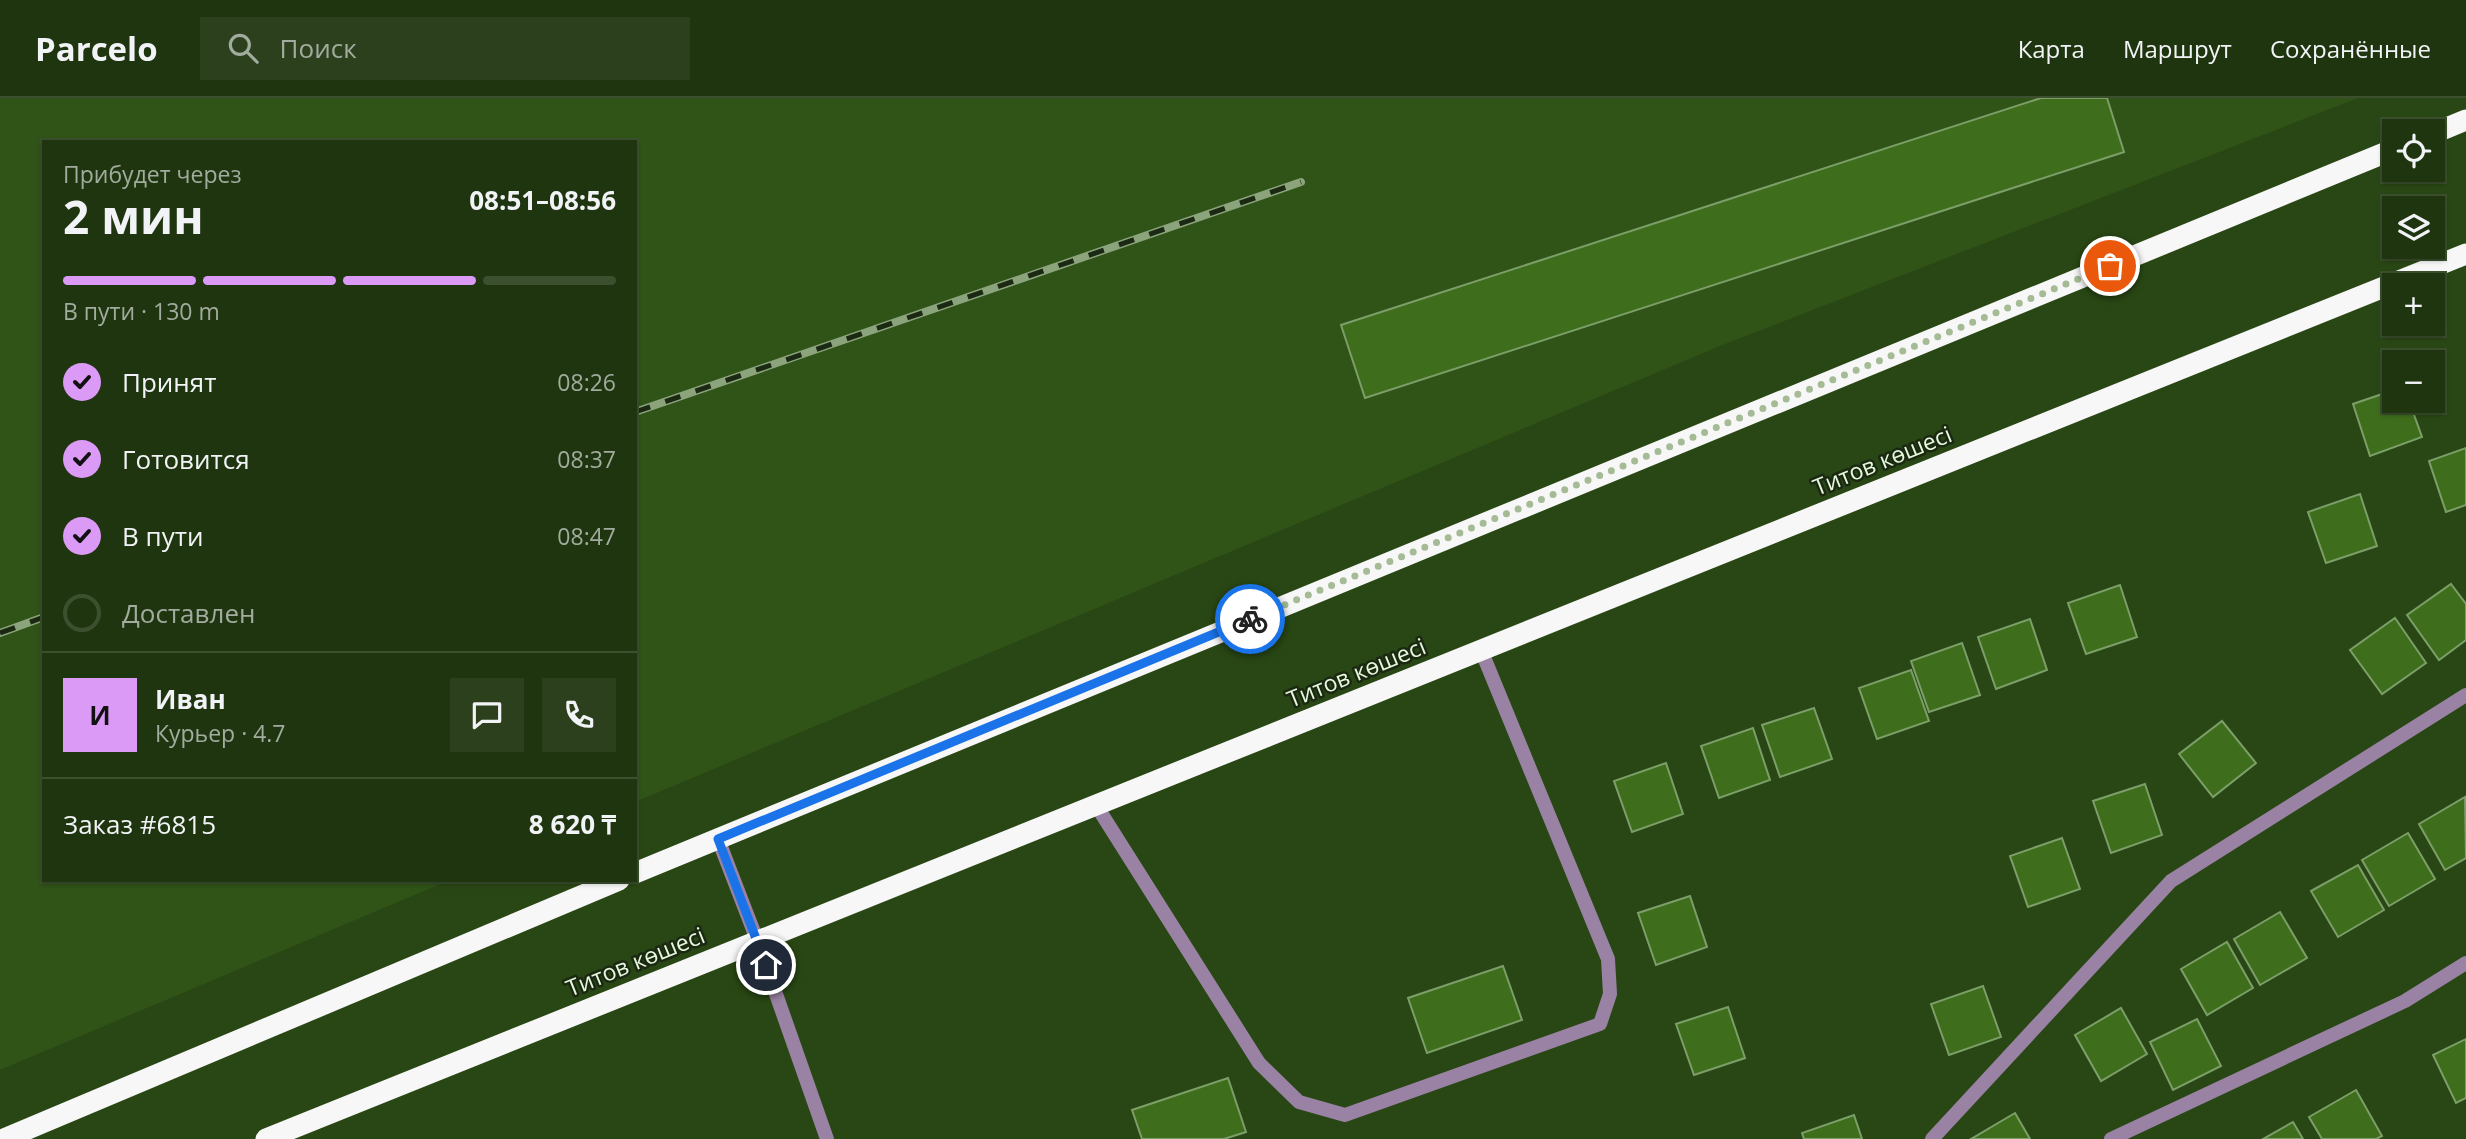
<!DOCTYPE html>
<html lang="ru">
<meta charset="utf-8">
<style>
:root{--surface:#1f350f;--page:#2c401d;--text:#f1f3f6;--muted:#a1ab9e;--line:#3c502f;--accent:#da9af6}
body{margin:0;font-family:"Open Sans",sans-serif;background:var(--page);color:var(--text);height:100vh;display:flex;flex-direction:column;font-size:26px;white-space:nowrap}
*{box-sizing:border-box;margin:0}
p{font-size:23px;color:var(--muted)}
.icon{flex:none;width:38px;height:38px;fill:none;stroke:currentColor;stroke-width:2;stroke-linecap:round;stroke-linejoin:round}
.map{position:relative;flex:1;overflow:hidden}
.sheet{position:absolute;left:42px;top:42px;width:595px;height:742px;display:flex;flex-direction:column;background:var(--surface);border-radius:0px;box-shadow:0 2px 5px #0004,0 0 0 2px var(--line)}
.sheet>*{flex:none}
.fabs{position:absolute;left:2382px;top:21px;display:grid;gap:14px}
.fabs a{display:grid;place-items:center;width:63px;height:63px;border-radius:0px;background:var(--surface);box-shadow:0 2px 5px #0004,0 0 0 2px var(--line);font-size:35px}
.pin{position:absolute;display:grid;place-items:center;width:60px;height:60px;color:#fff;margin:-30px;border:4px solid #fff;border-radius:50%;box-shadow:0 2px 7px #0007}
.courier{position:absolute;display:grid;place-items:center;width:70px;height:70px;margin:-35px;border:5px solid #1a73e8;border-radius:50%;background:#fff;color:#222;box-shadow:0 2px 9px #0007}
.headline em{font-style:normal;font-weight:700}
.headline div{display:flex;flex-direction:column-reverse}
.headline{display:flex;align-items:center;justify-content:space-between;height:119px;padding:0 21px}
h1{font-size:46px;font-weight:700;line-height:52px}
.bar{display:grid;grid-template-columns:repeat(4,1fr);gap:10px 7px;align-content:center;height:84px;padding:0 21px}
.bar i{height:9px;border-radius:5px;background:var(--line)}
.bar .current{background:var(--accent)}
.bar p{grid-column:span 4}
.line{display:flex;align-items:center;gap:18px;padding:0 21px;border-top:2px solid var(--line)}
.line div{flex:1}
.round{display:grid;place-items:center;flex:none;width:74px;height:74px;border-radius:0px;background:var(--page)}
ol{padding:0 21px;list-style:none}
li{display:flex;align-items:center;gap:21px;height:77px}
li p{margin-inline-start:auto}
li .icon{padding:7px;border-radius:50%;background:var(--accent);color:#111;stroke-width:4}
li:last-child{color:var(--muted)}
li i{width:38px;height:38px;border:4px solid var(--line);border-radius:50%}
header{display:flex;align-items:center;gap:42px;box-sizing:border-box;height:98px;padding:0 35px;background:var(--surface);border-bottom:2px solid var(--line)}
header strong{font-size:33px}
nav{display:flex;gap:38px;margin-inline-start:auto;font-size:24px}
.search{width:490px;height:63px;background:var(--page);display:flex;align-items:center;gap:18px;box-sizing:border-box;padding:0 24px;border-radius:0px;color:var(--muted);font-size:26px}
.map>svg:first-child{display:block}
.built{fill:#305318}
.building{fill:#3e6d1c;stroke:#7c9f69;stroke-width:2}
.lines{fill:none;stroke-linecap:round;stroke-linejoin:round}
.lane{stroke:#9982a3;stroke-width:14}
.street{stroke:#9982a3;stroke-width:14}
.highway{stroke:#f7f7f7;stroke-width:21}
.rail-casing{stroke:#8ba47c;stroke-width:8}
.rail{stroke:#1b2913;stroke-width:5;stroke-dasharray:16;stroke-linecap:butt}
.done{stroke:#a4bb96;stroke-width:7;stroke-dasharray:0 12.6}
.route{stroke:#1a73e8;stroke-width:9}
.labels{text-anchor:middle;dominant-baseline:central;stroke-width:5;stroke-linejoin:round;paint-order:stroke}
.street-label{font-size:23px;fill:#e6f9dc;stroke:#1b2913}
</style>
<header>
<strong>Parcelo</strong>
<div class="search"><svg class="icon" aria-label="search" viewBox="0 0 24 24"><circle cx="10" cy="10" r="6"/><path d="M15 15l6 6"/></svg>Поиск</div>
<nav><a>Карта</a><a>Маршрут</a><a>Сохранённые</a></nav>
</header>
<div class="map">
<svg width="2466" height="1041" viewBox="0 0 2466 1041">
<rect width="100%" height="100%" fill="#294714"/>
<path class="built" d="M0 0H2358L1720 248 635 704V44H44V782H450L0 972Z"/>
<g class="building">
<path d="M2041 0H2107L2124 54 1365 300 1341 227Z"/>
<path d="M2394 292V303H2409L2422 339 2370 358 2353 306Z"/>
<path d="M2466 350V407L2446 414 2429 363Z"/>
<path d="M2360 396 2377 448 2326 465 2308 414Z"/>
<path d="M2451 486 2466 506V542L2439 562 2407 517Z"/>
<path d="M2120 487 2137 539 2086 556 2068 505Z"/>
<path d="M2395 520 2426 565 2382 596 2350 552Z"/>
<path d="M2030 521 2047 572 1996 591 1978 539Z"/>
<path d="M1962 545 1980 597 1929 614 1911 563Z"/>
<path d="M1911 572 1929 623 1877 641 1859 590Z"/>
<path d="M1814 610 1832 661 1780 679 1762 627Z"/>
<path d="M2222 623 2256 665 2213 699 2179 656Z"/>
<path d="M1753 630 1770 682 1719 700 1701 648Z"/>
<path d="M1666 665 1683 716 1632 734 1614 683Z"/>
<path d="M2145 686 2162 737 2111 755 2093 703Z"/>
<path d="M2465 699 2466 760 2445 772 2419 726Z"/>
<path d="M2408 735 2435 781 2389 808 2362 762Z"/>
<path d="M2062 740 2080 791 2028 809 2010 758Z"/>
<path d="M2358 767 2384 812 2338 839 2311 793Z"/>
<path d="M1690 798 1707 849 1656 867 1638 815Z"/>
<path d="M2280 814 2307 860 2260 887 2234 841Z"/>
<path d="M2227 844 2253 890 2207 917 2181 871Z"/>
<path d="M1503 868 1522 922 1427 955 1408 900Z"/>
<path d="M1983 888 2001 939 1949 957 1931 906Z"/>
<path d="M1728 909 1745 960 1694 977 1676 926Z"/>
<path d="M2121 910 2147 956 2101 983 2075 937Z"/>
<path d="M2197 921 2221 968 2173 992 2150 944Z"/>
<path d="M2466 941V1000L2456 1005 2433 957Z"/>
<path d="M1228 980 1246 1034 1224 1041H1142L1132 1012Z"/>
<path d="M2356 992 2382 1038 2376 1041H2322L2309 1019Z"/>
<path d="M2015 1015 2030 1041H1971Z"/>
<path d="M1854 1017 1862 1041H1804L1802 1035Z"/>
<path d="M2293 1024 2303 1041H2263Z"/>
</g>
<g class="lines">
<path class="lane" d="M1096 707 1259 965 1299 1004 1345 1017 1600 926 1610 896 1608 861 1481 552"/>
<g class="street">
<path d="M718 741 757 842 827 1041"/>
<path d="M1932 1041 2171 783 2466 597"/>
<path d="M2111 1041 2405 903 2466 865"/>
</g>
<g class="highway">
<path d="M2432 36 2466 22"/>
<path d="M635 775 2394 51"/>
<path d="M4 1041 619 782"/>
<path d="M266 1041 2466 156"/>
</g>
<defs>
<g id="rail">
<path d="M635 314 1301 84"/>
<path d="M0 535 44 519"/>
</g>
</defs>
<use href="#rail" class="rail-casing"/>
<use href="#rail" class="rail"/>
</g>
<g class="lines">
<path class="done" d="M1250 521 2110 168"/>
<path class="route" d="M766 867 718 741 1250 521"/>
</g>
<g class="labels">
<g class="street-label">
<text transform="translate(1882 362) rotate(-22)">Титов көшесі</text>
<text transform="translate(1356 574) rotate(-22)">Титов көшесі</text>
<text transform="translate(635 863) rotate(-22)">Титов көшесі</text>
</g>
</g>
</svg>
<div class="fabs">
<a><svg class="icon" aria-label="locate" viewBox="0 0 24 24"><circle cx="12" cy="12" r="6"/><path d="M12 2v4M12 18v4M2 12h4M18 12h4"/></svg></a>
<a><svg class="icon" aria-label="layers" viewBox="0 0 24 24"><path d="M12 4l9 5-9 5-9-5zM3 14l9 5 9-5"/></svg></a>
<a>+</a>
<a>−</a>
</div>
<div class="pin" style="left:2110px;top:168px;background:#ea580c"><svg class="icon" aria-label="bag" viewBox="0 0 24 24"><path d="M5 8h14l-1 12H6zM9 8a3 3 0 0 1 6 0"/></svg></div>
<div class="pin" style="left:766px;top:867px;background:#1f2937"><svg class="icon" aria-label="home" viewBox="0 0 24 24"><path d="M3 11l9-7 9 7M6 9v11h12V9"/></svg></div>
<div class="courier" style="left:1250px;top:521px"><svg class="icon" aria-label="bike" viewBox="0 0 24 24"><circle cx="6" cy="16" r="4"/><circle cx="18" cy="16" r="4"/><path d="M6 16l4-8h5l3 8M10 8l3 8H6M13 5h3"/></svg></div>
<section class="sheet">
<div class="headline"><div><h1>2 мин</h1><p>Прибудет через</p></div><em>08:51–08:56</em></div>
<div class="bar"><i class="current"></i><i class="current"></i><i class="current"></i><i></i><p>В пути · 130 m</p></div>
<ol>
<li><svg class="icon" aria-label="check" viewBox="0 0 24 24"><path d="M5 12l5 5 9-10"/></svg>Принят<p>08:26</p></li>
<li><svg class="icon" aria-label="check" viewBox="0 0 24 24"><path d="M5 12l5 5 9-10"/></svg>Готовится<p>08:37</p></li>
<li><svg class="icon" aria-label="check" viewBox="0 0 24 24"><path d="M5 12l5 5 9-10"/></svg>В пути<p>08:47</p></li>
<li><i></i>Доставлен</li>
</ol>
<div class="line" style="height:126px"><b class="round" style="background:var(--accent);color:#111">И</b><div><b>Иван</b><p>Курьер · 4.7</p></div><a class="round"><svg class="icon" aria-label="chat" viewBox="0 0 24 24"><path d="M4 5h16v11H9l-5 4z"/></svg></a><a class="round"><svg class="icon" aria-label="phone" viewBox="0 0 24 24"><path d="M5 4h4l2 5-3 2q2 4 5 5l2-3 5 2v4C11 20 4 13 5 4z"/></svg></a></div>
<div class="line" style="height:91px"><div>Заказ #6815</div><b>8 620 ₸</b></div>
</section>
</div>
